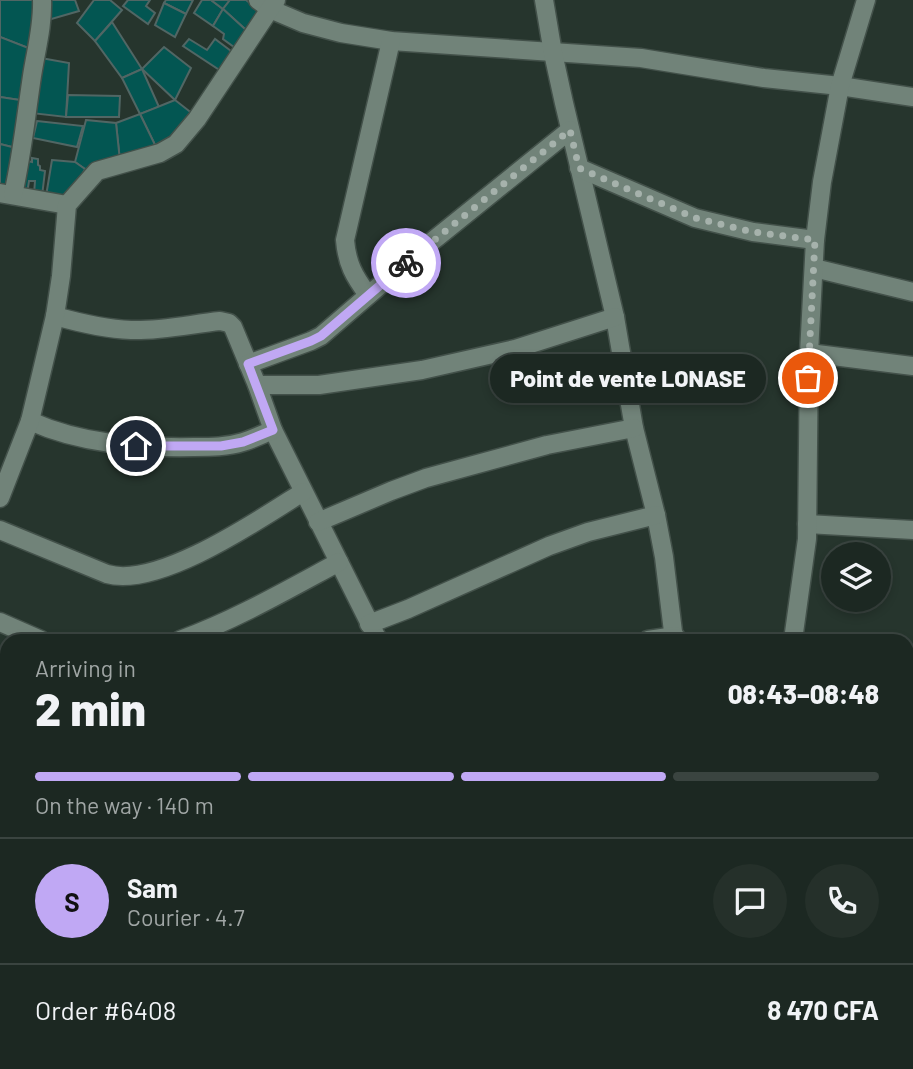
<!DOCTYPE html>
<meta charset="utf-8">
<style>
:root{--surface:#1c2822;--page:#25302a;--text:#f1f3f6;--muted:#a0a6a5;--line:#3a4440;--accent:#c0a8f4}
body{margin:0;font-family:Barlow,sans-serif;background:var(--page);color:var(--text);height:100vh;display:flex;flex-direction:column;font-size:26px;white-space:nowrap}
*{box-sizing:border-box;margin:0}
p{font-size:23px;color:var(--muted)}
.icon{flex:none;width:38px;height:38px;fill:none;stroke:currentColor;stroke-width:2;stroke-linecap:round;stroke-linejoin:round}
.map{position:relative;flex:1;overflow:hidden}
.details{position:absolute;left:0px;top:634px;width:914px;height:436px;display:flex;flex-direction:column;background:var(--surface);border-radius:21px 21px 0 0;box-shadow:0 4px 10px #0003,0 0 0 2px var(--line)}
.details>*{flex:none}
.fabs{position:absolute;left:821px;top:542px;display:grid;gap:14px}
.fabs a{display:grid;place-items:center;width:70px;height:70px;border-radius:50%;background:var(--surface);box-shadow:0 4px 10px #0003,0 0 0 2px var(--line);font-size:35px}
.pin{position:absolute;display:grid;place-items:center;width:60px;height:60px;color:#fff;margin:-30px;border:4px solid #fff;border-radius:50%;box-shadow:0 2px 7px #0007}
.courier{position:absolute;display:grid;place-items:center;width:70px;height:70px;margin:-35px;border:5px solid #c0a8f4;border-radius:50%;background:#fff;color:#222;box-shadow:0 2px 9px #0007}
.bubble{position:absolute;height:49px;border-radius:24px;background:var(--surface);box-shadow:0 4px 10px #0003,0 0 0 2px var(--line);font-size:23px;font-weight:800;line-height:49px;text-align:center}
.overview em{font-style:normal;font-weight:800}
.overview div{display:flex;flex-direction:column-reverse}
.overview{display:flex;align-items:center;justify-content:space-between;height:119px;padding:0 35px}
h1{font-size:46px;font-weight:800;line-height:52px}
.bar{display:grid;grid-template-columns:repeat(4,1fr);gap:10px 7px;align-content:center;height:84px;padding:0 35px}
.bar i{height:9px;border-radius:5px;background:var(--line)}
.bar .active{background:var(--accent)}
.bar p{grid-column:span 4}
.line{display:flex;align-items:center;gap:18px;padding:0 35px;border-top:2px solid var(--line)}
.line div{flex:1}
.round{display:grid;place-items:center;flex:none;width:74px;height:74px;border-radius:37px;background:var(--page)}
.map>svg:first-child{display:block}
.building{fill:#035652;stroke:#516664;stroke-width:2}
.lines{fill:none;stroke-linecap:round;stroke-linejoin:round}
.minor-casing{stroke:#43514a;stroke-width:21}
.minor{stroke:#718379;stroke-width:18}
.done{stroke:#a6b2ac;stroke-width:7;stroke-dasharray:0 12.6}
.route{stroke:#c0a8f4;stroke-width:9}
</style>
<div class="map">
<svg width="913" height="1069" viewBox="0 0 913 1069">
<rect width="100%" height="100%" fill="#26352d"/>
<g class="building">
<path d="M0 0H37L31 49 0 37Z"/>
<path d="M46 0H75L79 11 48 20Z"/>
<path d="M94 0H110L122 10 95 41 77 23Z"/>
<path d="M128 0H150L146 6 155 13 148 24 123 6Z"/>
<path d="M166 0H193L186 14 164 3Z"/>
<path d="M202 0H211L223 9 213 26 194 13Z"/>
<path d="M211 0H230L223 9Z"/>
<path d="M230 0H246L260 11 246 30 223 9Z"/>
<path d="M164 3 186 14 175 37 155 25Z"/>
<path d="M223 9 246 30 234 47 223 39 224 34 213 26Z"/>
<path d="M112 22 142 69 122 78 95 41Z"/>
<path d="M0 37 31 49 20 100 0 97Z"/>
<path d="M189 39 207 50 215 39 231 51 221 71 183 46Z"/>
<path d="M164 47 191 68 175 100 142 69Z"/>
<path d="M41 58 69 63 66 117 31 113Z"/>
<path d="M142 69 159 107 140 114 122 78Z"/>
<path d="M68 95 120 96 119 117H66Z"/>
<path d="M0 97 20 100 16 148 0 144Z"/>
<path d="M175 100 193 114 158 151 140 114Z"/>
<path d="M140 114 158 151 120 161 116 123Z"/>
<path d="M86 120 116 123 120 161 85 169 75 162Z"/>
<path d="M37 121 83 126 77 147 33 138Z"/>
<path d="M0 144 16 148 8 189 0 188Z"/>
<path d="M32 158 38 159V165L40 166V170L45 171 42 196 34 194 35 181H29L27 194 18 192 23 160 32 162Z"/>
<path d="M52 160 75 162 85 169 70 200 46 196Z"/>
</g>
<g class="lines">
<defs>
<g id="minor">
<path d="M258 0 270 9 303 23 341 33 391 41 641 58 764 78 840 86 913 97"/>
<path d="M544 0 553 53 564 103 615 317 634 428 656 515 664 557 674 640"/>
<path d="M579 168 695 218 753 232 815 240"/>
<path d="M0 193 67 205"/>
<path d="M13 195C22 155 26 116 32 76 36 50 43 26 42 0"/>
<path d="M814 268 913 292"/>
<path d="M368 295C354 276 347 264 345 240L391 41"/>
<path d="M55 316C80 323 105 329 131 330 161 331 191 324 220 321L229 323 233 327 257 385 273 430 378 640"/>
<path d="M809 353 913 366"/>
<path d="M248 364 311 341 321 336 414 256 570 130"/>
<path d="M257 385H319L422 370 515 349 615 317"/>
<path d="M30 421C81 444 139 448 194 447 211 447 227 447 243 442 253 439 263 434 273 430"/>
<path d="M0 498 30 421 55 316 61 276 67 205 97 171 160 153 176 144 197 119 276 0"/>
<path d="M318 522 391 491 426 478 547 445 634 428"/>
<path d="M807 524 913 530"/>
<path d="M0 530 107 574C158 589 260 519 303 492"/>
<path d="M0 622 41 640"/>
<path d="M369 624 408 609 549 546 588 532 656 515"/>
<path d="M180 640C235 620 287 590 339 562"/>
<path d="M648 640 675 636"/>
<path d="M793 640 807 539 809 353 815 240 822 182 840 86 866 0"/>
<path d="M906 671H913"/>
<path d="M0 733 7 737"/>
<path d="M906 806H913"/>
<path d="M0 871 7 875"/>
<path d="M906 942 913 943"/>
<path d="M0 945 7 950"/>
<path d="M0 978 7 972"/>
<path d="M157 1062 163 1069"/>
<path d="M503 1062 504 1069"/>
<path d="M726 1064 770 1069"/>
<path d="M619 1069 620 1062"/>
</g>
</defs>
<use href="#minor" class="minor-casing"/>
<use href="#minor" class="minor"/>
</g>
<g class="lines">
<path class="done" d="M406 263 570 130 579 168 695 218 753 232 815 240 808 378"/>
<path class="route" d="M136 446H221L243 442 273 430 248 364 311 341 321 336 406 263"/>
</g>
</svg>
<div class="fabs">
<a><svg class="icon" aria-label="layers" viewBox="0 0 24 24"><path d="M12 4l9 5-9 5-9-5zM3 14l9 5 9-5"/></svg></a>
</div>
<div class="pin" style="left:808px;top:378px;background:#ea580c"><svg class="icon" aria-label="bag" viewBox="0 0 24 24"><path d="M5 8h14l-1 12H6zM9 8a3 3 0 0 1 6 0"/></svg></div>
<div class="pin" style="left:136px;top:446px;background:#1f2937"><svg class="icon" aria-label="home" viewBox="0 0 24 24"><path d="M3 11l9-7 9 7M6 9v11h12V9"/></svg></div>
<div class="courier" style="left:406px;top:263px"><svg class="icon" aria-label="bike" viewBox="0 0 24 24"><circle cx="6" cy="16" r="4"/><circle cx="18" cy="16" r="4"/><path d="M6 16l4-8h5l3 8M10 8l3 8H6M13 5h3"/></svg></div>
<div class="bubble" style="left:490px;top:354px;width:276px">Point de vente LONASE</div>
<section class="details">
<div class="overview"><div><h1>2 min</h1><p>Arriving in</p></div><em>08:43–08:48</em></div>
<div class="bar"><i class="active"></i><i class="active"></i><i class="active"></i><i></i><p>On the way · 140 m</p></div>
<div class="line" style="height:126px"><b class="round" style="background:var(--accent);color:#111">S</b><div><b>Sam</b><p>Courier · 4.7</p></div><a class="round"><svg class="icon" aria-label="chat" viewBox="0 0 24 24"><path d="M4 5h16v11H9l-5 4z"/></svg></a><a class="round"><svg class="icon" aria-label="phone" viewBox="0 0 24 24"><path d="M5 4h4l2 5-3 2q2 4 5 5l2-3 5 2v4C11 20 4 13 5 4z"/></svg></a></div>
<div class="line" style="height:91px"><div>Order #6408</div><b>8 470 CFA</b></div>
</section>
</div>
